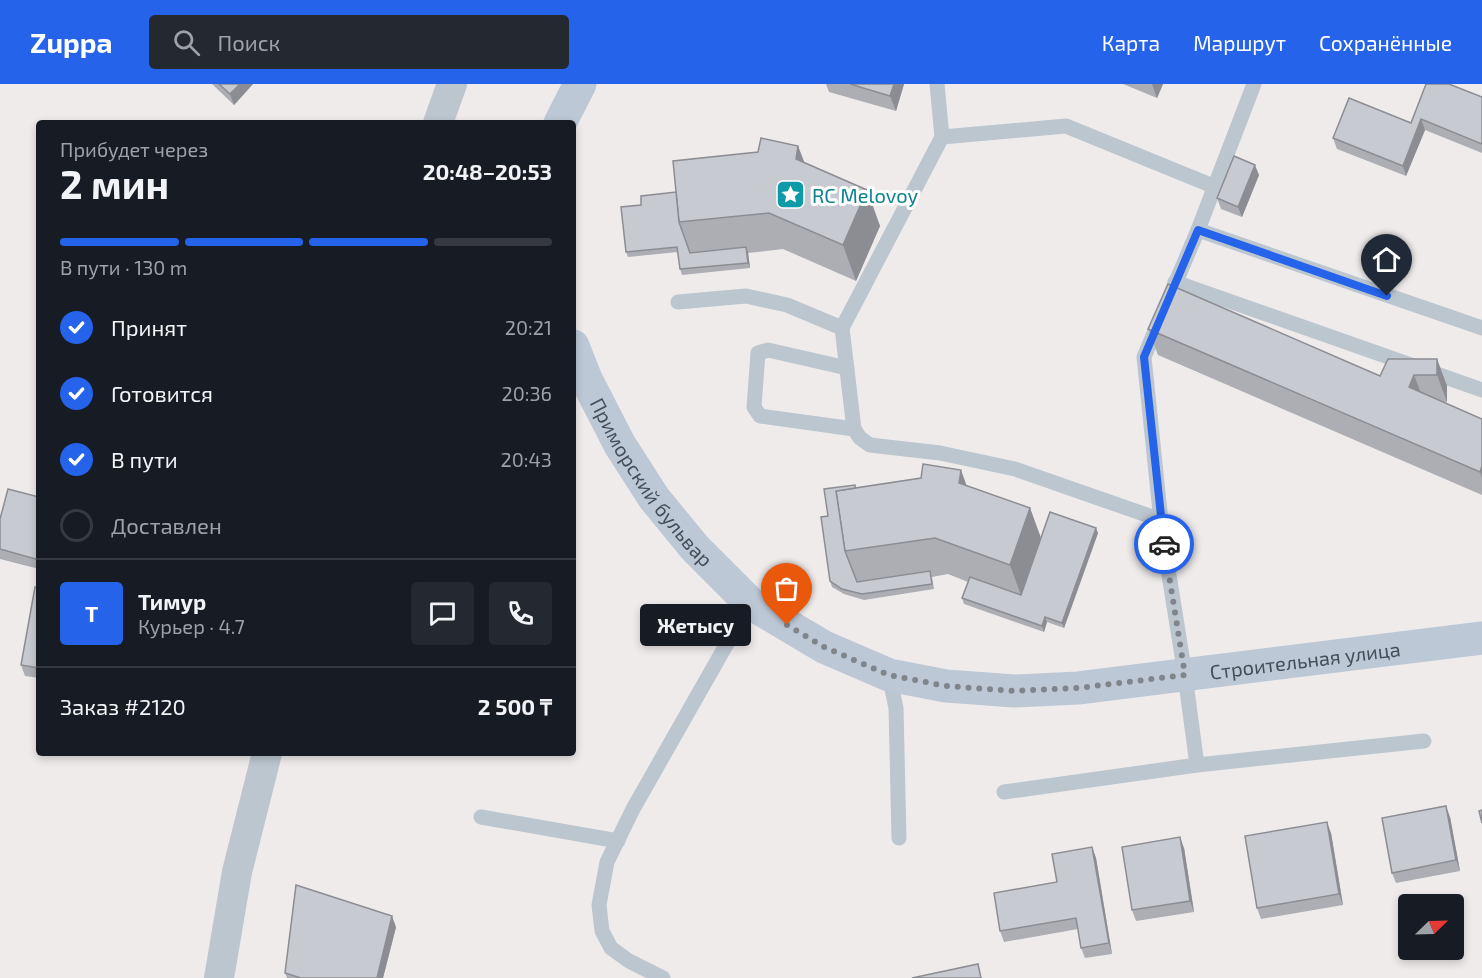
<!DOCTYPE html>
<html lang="ru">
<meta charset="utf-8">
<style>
:root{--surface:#171b24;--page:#242831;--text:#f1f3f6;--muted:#9ea1a6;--line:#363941;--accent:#2563eb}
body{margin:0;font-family:"Exo 2",sans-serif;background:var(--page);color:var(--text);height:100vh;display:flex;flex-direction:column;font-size:22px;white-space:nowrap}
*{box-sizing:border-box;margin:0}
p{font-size:20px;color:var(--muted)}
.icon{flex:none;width:33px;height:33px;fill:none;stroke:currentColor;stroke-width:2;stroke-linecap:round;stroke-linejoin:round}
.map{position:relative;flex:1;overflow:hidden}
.sheet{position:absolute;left:36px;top:36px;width:540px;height:636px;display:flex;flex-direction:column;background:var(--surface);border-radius:6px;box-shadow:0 3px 9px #0003}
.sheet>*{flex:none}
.needle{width:39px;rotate:67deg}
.buttons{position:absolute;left:1398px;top:810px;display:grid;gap:12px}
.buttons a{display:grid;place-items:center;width:66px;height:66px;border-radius:6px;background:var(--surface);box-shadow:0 3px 9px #0003;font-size:30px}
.pin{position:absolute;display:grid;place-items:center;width:51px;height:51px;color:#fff;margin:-62px -26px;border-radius:50% 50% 50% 0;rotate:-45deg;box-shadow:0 0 6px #0007}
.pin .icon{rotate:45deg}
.courier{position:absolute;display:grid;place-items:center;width:60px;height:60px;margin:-30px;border:4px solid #2563eb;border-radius:50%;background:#fff;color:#222;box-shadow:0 2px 8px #0007}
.bubble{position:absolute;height:42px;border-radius:6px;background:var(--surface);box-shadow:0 3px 9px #0003;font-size:20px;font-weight:700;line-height:42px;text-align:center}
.summary em{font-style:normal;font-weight:700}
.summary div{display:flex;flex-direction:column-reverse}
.summary{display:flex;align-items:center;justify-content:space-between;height:102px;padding:0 24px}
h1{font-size:39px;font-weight:700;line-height:45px}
.bar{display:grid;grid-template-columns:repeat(4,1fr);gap:9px 6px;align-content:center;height:72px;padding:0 24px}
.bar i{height:8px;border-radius:4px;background:var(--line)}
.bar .active{background:var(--accent)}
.bar p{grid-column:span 4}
.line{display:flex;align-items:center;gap:15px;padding:0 24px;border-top:2px solid var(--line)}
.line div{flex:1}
.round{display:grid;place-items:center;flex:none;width:63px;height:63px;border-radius:6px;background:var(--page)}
ol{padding:0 24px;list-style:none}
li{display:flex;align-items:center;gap:18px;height:66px}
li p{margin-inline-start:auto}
li .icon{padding:6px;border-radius:50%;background:var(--accent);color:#fff;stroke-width:4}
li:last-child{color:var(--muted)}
li i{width:33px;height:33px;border:3px solid var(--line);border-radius:50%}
header{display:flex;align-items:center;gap:36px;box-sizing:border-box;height:84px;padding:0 30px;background:var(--accent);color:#fff}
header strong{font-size:28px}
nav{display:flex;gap:33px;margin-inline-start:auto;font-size:21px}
.search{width:420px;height:54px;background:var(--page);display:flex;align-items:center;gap:15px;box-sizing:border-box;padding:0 21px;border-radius:6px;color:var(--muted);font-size:22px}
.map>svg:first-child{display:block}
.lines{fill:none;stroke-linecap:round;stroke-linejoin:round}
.lane{stroke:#bcc6cf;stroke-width:15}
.street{stroke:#bcc6cf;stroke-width:30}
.secondary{stroke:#bdc8d6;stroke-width:33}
.wall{fill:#acaeb4}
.shaded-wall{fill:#8c8d92}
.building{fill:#c8cad1;stroke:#8c8d92;stroke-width:1.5}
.done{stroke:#80858c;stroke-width:6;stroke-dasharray:0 10.8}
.route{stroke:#2563eb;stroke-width:8}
.labels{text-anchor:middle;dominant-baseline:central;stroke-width:6;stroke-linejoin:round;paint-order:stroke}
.culture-label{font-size:20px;fill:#0d838f;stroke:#fff;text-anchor:start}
.street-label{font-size:20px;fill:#444e59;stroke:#fff}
</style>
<header>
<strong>Zuppa</strong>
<div class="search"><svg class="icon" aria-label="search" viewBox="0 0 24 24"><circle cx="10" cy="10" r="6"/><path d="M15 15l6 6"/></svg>Поиск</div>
<nav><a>Карта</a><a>Маршрут</a><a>Сохранённые</a></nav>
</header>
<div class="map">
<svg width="1482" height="894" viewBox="0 0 1482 894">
<rect width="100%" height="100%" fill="#efebeb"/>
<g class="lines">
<g class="lane">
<path d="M937 0 942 53 1066 42 1213 102"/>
<path d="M1254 0 1198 146 1144 273 1162 447 1185 591 1197 681 1424 657"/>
<path d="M1198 146 1482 244"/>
<path d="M1175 198 1482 306"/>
<path d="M678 218 746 212 787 221 842 244 942 53"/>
<path d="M842 244 854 345 860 354 870 361 940 369 1015 385 1161 436"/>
<path d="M847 284 768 266 758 269 754 323 760 332 854 345"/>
<path d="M889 591 896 624 899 754"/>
<path d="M1004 708 1197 681"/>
<path d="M481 733 618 757"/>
<path d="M663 894 629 877 611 864 602 847 599 821 607 778 633 725 750 519"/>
</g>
<g class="street">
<path d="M438 39 452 0"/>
<path d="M219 894 237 788 267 669"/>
</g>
<g class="secondary">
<path d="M560 39 580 0"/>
<path id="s1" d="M573 262 586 295 620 361 654 414 695 464 750 519 824 563 889 591 946 602 1014 607 1078 604 1482 554"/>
</g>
</g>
<g class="wall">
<path d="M212 0H253L234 21Z"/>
<path d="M826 0H904L896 27 829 8Z"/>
<path d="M1123 0H1163L1157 14Z"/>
<path d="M1482 13V69L1425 46 1406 92 1337 65 1333 54 1411 39Z"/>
<path d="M798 62 804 78 867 106 880 142 856 197 783 165 748 169 750 184 682 191 680 185 678 168 628 173 626 168 641 121 676 108 758 68Z"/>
<path d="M1259 91 1242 133 1221 125 1217 114Z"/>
<path d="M1148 245 1380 292 1437 275 1447 302V318H1442L1482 335V411L1158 271Z"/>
<path d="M855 401 856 404 966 402 1030 424 1041 454 1098 449 1064 544 1047 538 1044 548 964 520 962 514 968 498 948 490 932 493 934 505 864 516 844 510 832 503 830 497 828 432Z"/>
<path d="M39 413V485L0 475V435Z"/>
<path d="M39 503V594L25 592 21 581Z"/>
<path d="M1450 733 1460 787 1396 799 1392 789Z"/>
<path d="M1331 749 1343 821 1261 835 1257 824Z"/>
<path d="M1092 763 1096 774 1112 870 1085 874 1081 864 1078 845 1004 858 1000 847 1057 798Z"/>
<path d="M1184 764 1194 828 1136 837 1132 826Z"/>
<path d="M396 843 383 894H287L285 889Z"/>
</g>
<g class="shaded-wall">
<path d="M240 0H253L234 21 230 10Z"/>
<path d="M894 0H904L896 27 890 12Z"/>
<path d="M1152 0H1163L1157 14Z"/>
<path d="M1421 35 1425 46 1406 92 1403 82Z"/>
<path d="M798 62 812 98 796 75Z"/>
<path d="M1255 81 1259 91 1242 133 1238 123Z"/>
<path d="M867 106 880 142 856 197 843 161Z"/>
<path d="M746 163 748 168 750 184 748 179Z"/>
<path d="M1437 275 1447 302V318L1437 291Z"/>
<path d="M1414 291 1424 317 1409 303Z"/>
<path d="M1482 382V394L1480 388Z"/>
<path d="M961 386 974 422 959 399Z"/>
<path d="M1030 424 1043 460 1023 517 1010 481Z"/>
<path d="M1096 444 1098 449 1064 544 1062 539Z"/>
<path d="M1045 533 1047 538 1044 548 1042 542Z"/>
<path d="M1446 722 1450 733 1460 787 1456 776Z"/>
<path d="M1327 738 1331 749 1343 821 1339 810Z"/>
<path d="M1180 753 1184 764 1194 828 1190 817Z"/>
<path d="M1092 763 1096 774 1112 870 1109 859Z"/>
<path d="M392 832 396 843 383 894H377Z"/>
</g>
<g class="building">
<path d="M219 0H240L230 10Z"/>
<path d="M850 0H894L890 12Z"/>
<path d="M1426 0H1449L1482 13V60L1421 35 1403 82 1333 54 1349 14 1411 39Z"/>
<path d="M761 54 798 62 796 75 867 106 843 161 769 129 679 138 673 77 758 68Z"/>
<path d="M1234 72 1255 81 1238 123 1217 114Z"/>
<path d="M676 108 679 138 690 169 746 163 748 179 680 185 677 163 626 168 621 123 641 121V112Z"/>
<path d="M1168 200 1380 292 1388 275H1437V291H1414L1409 303 1482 335V382L1480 388 1148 245Z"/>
<path d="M923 380 961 386 959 399 1030 424 1010 481 935 454 845 467 836 407 921 394Z"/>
<path d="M855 401V404L836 407 845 467 857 498 930 487 932 500 862 510 842 505 830 497 821 433 828 432 824 405Z"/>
<path d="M8 405 39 413V476L0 465V435Z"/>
<path d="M1050 428 1096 444 1062 539 1045 533 1042 542 962 514 970 493 1021 511Z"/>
<path d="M35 503H39V584L21 581Z"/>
<path d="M1446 722 1456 776 1392 789 1382 734Z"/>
<path d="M1482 726V739L1479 727Z"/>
<path d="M1327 738 1339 810 1257 824 1245 752Z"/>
<path d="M1180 753 1190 817 1132 826 1122 763Z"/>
<path d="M1092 763 1109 859 1081 864 1076 834 1000 847 994 809 1057 798 1052 770Z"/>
<path d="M296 801 392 832 377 894H301L285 889Z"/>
<path d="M978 880 981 894H912Z"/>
</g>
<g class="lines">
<path class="done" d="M787 541 824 563 889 591 946 602 1014 607 1078 604 1185 591 1164 460"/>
<path class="route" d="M1164 460 1144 273 1198 146 1387 212"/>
</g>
<defs>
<symbol id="sight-square" viewBox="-11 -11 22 22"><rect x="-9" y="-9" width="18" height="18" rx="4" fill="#0f9aa8" stroke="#fff"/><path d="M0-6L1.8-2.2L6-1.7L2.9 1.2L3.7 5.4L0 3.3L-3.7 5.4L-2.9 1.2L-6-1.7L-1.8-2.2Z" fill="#fff"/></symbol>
</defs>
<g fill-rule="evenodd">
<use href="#sight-square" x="774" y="94" width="33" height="33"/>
</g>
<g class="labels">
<g class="culture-label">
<text x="812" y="111">RC Melovoy</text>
</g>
<g class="street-label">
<text stroke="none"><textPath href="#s1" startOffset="158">Приморский бульвар</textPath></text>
<text stroke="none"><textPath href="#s1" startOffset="891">Строительная улица</textPath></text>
</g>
</g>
</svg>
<div class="buttons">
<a><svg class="needle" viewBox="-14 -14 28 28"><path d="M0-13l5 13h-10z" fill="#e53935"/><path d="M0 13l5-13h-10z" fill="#9ea1a6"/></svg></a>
</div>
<div class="pin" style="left:787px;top:541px;background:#ea580c"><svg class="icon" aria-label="bag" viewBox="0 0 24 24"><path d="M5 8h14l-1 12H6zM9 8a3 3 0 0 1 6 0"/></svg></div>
<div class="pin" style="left:1387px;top:212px;background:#1f2937"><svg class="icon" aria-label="home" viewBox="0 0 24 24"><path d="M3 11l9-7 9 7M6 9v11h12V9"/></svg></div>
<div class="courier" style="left:1164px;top:460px"><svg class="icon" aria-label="car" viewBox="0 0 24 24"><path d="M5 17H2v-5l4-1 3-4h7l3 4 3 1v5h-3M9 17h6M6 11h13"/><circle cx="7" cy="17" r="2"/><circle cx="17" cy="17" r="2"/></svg></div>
<div class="bubble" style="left:640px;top:520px;width:111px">Жетысу</div>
<section class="sheet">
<div class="summary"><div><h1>2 мин</h1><p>Прибудет через</p></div><em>20:48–20:53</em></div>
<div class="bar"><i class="active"></i><i class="active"></i><i class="active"></i><i></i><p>В пути · 130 m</p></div>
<ol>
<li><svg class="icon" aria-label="check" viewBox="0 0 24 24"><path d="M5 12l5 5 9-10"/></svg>Принят<p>20:21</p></li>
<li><svg class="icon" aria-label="check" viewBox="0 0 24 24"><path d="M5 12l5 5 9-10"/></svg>Готовится<p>20:36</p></li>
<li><svg class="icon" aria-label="check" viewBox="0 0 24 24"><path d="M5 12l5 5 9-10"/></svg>В пути<p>20:43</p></li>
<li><i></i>Доставлен</li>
</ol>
<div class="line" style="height:108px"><b class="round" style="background:var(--accent);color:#fff">Т</b><div><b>Тимур</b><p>Курьер · 4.7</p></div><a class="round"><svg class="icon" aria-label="chat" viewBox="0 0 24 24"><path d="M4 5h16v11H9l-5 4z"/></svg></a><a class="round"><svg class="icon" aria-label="phone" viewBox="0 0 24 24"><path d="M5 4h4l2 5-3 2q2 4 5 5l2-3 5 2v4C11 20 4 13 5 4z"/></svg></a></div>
<div class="line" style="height:78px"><div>Заказ #2120</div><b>2 500 ₸</b></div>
</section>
</div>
